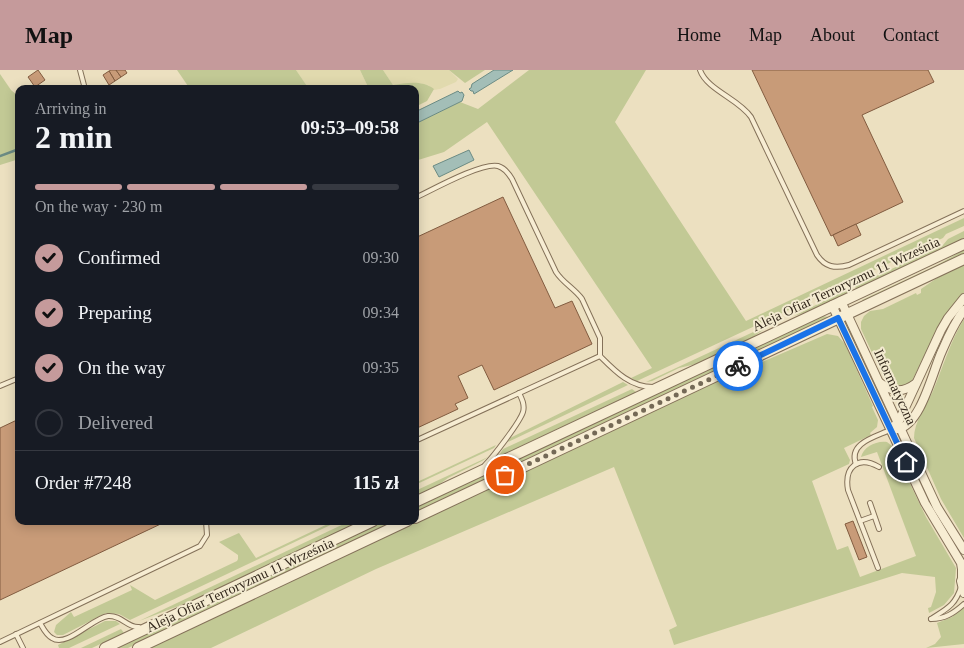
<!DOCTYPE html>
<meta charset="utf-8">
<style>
:root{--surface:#171b24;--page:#20242c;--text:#f1f3f6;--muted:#9ea1a6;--line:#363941;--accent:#c59a9b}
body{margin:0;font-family:"Times New Roman",serif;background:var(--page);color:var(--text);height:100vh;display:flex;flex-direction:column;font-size:19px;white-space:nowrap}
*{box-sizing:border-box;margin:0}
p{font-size:16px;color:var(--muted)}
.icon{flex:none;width:28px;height:28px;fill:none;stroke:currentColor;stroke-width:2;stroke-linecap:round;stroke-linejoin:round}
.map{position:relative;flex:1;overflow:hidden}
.details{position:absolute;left:15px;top:15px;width:404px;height:440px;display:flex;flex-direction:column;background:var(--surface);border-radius:10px;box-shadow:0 2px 12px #0003}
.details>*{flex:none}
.pin{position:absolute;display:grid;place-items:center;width:42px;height:42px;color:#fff;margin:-21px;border:2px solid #fff;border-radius:50%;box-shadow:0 1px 5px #0007}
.courier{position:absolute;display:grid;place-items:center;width:50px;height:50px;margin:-25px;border:4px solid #1a73e8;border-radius:50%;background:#fff;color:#222;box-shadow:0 1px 6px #0007}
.head em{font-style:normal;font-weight:800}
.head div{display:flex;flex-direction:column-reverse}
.head{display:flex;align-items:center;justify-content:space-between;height:85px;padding:0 20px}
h1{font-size:32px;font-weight:800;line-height:38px}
.bar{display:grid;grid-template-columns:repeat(4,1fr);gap:8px 5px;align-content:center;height:60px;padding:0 20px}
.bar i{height:6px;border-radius:4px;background:var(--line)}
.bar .on{background:var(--accent)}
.bar p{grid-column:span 4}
.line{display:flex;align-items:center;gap:12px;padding:0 20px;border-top:1px solid var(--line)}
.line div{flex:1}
ol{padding:0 20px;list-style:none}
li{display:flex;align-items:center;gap:15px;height:55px}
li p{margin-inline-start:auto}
li .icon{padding:5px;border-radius:50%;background:var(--accent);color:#111;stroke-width:4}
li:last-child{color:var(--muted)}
li i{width:28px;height:28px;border:2px solid var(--line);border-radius:50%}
header{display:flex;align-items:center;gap:30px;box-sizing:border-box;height:70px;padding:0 25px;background:var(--accent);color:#111}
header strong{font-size:24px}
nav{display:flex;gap:28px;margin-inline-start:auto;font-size:18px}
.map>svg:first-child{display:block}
.farmland{fill:#e1daae}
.green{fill:#c2c995}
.water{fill:#a3beb7;stroke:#6b8b84}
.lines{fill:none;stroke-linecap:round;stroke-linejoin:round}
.stream{stroke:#6b8b84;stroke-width:2.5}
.building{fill:#c89b78;stroke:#825c40}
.service-casing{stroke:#847159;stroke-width:6}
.minor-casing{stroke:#847159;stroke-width:10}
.tertiary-casing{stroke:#847159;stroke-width:12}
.service{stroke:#f7edd3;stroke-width:4}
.minor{stroke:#f7edd3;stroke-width:8}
.tertiary{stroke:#f7edd3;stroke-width:10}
.done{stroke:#746956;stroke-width:5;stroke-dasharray:0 9}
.route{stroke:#1a73e8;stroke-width:6}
.labels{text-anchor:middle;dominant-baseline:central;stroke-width:4;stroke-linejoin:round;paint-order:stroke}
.street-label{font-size:14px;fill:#34291d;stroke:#f3ead0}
</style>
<header>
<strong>Map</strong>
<nav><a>Home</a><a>Map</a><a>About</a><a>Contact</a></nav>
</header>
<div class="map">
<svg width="964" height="578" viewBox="0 0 964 578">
<rect width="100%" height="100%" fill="#ece0c0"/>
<g class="farmland">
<path d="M296 0H360L369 19H309Z"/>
<path d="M383 0H449L458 9 456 12 440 19 434 20 428 15 419 13 393 15Z"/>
</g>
<g class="green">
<path d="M177 0H296L309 19H190Z"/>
<path d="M360 0H383L393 15C407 13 422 10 434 19L427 31 415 37V19H369Z"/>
<path d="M449 0H485L465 13Z"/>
<path d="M529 0H646L615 52 746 251 964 148V156L946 164 943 168 637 311 631 308 652 298 487 52 444 82 415 91V54L460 32 478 39Z"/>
<path d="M0 4 11 20 19 27V89L0 95Z"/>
<path d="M964 161V168L856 219 855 216 943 175 948 169Z"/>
<path d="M964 180V185L863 232 862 230 937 195Z"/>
<path d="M964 195V225L936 261 913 309 908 315 901 317 900 315C891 315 886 311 882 304L861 259V252L864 246 870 241 883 239 916 223 917 225 921 223V219L940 206Z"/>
<path d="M848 219 851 222 813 240 794 246Z"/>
<path d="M821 246 830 247 415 443V436Z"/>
<path d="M964 249V468L941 429 914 368C914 352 926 336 933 321 943 297 950 272 964 249Z"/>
<path d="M845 252H846L883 332 882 333 844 253Z"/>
<path d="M766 256 767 257 753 267 696 294 679 298 652 311 646 312Z"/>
<path d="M827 264 838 266 845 274 873 336 872 337 878 350 877 357 870 363 871 365 844 378 850 390 849 394 812 411 837 480 848 476 860 507 916 486 877 382 861 387C863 377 877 370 887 372L892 376 926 447 956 498 954 523 944 535 929 543 928 538 931 537 936 522 935 507 902 503 674 575 669 560 677 556 614 397 376 499 211 578H150L695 321Z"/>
<path d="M623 312 628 315 508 372 510 368Z"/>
<path d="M632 319 636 322 498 387 503 379Z"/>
<path d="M900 371H902L936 443 960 481 958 483 934 444Z"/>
<path d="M496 375 494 378 415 415V413Z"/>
<path d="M488 387 482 391 448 408 437 416 415 426V421Z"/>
<path d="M334 451H339L130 550 119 544 106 543 63 565H57L54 562 56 555 71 542 74 547 132 520 130 515 155 530 237 491 238 489V485L219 472 239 463 256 488Z"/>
<path d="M350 451H362L197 529 139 551Z"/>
<path d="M383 451H397L128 578H114Z"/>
<path d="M964 537V574L926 578 935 574 941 567 937 553 952 547Z"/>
<path d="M105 551H116L120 554 69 578H59L58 575Z"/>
<path d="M121 559 124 563 92 578H81Z"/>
</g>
<g class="water">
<path d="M494 0H513L474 24 473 21H471L469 19 471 18 472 14Z"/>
<path d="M458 21 460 23 462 22 464 25 462 31 415 54V42Z"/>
<path d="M469 80 474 90 439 107 433 96Z"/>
</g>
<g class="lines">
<path class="stream" d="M0 86 19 79"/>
</g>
<g class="building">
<path d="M38 0 45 10 35 17 28 7Z"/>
<path d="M111 0H116L121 7 115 11 109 1Z"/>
<path d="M116 0H125L127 3 121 7Z"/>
<path d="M752 0H928L934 12 862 45 903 132 831 166Z"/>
<path d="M109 1 115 11 109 15 103 5Z"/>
<path d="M503 127 555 238 572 231 592 274 494 320 482 295 458 306 468 328 455 334 458 339 415 359V168Z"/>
<path d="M856 154 861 165 838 176 833 165Z"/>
<path d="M19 349V451H167L0 530V358Z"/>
<path d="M853 451 867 487 859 490 845 454Z"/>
</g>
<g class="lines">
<defs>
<g id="service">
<path d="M80 0 85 19"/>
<path d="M700 0C707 20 739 29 751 47L817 185C825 197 835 199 849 195L964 141"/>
<path d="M415 128C432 120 482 92 498 96 505 98 509 104 512 109L556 202C563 213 575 219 582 229L600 268V286C615 301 630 317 653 317"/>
<path d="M0 316 19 308"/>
<path d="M415 371 600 286"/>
<path d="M856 394C848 373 875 367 890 360"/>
<path d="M485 395C493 387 520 352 523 342 525 335 522 329 519 323"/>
<path d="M870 433 879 459"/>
<path d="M860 451 874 446"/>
<path d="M878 498 848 420C844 397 858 385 879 397"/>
<path d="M931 549C946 539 955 536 961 517"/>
<path d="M931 549C945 549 954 543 964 534"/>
<path d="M40 553C43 558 46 565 52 568 67 578 92 548 108 546 122 545 127 558 139 557"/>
<path d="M16 564 23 578"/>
<path d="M0 572 200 476 207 465 206 451"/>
</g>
<g id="minor">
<path d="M841 231 937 437 964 480"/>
<path d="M832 235 925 433 961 493 962 499V507"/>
<path d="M880 313C892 322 903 323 915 314"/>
<path d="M895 355 898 353 941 260 948 248 964 228"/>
<path d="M897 359C921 356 933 300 942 281 948 267 955 252 964 240"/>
<path d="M964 504 961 511 964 523"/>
</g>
<g id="tertiary">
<path d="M415 432 964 174"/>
<path d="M415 448 964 189"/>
<path d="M105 578 373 451"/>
<path d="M138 578 407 451"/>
</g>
</defs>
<use href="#service" class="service-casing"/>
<use href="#minor" class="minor-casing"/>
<use href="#tertiary" class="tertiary-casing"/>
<use href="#service" class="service"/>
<use href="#minor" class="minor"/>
<use href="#tertiary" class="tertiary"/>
</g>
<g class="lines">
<path class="done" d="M505 405 738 296"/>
<path class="route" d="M738 296 838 248 906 392"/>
</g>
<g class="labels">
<g class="street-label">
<text transform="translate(846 214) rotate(-25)">Aleja Ofiar Terroryzmu 11 Września</text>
<text transform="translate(895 317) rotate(65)">Informatyczna</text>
<text transform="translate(240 515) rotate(-25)">Aleja Ofiar Terroryzmu 11 Września</text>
</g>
</g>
</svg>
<div class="pin" style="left:505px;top:405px;background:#ea580c"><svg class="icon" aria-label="bag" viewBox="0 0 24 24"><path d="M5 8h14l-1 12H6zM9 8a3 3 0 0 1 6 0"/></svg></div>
<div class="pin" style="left:906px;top:392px;background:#1f2937"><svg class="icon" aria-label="home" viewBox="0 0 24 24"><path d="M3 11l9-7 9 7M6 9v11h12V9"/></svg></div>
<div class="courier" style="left:738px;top:296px"><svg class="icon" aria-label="bike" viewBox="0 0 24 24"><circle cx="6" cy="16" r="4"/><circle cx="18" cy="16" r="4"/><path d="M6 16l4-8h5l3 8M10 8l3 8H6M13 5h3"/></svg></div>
<section class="details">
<div class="head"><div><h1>2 min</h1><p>Arriving in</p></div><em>09:53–09:58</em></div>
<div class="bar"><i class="on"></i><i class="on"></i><i class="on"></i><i></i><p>On the way · 230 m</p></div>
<ol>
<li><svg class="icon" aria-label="check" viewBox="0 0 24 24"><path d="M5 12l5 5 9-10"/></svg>Confirmed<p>09:30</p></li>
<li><svg class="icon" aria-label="check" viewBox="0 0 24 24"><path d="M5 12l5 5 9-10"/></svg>Preparing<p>09:34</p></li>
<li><svg class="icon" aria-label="check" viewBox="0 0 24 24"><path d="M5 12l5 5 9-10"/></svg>On the way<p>09:35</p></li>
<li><i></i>Delivered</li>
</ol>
<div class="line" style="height:65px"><div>Order #7248</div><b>115 zł</b></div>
</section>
</div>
